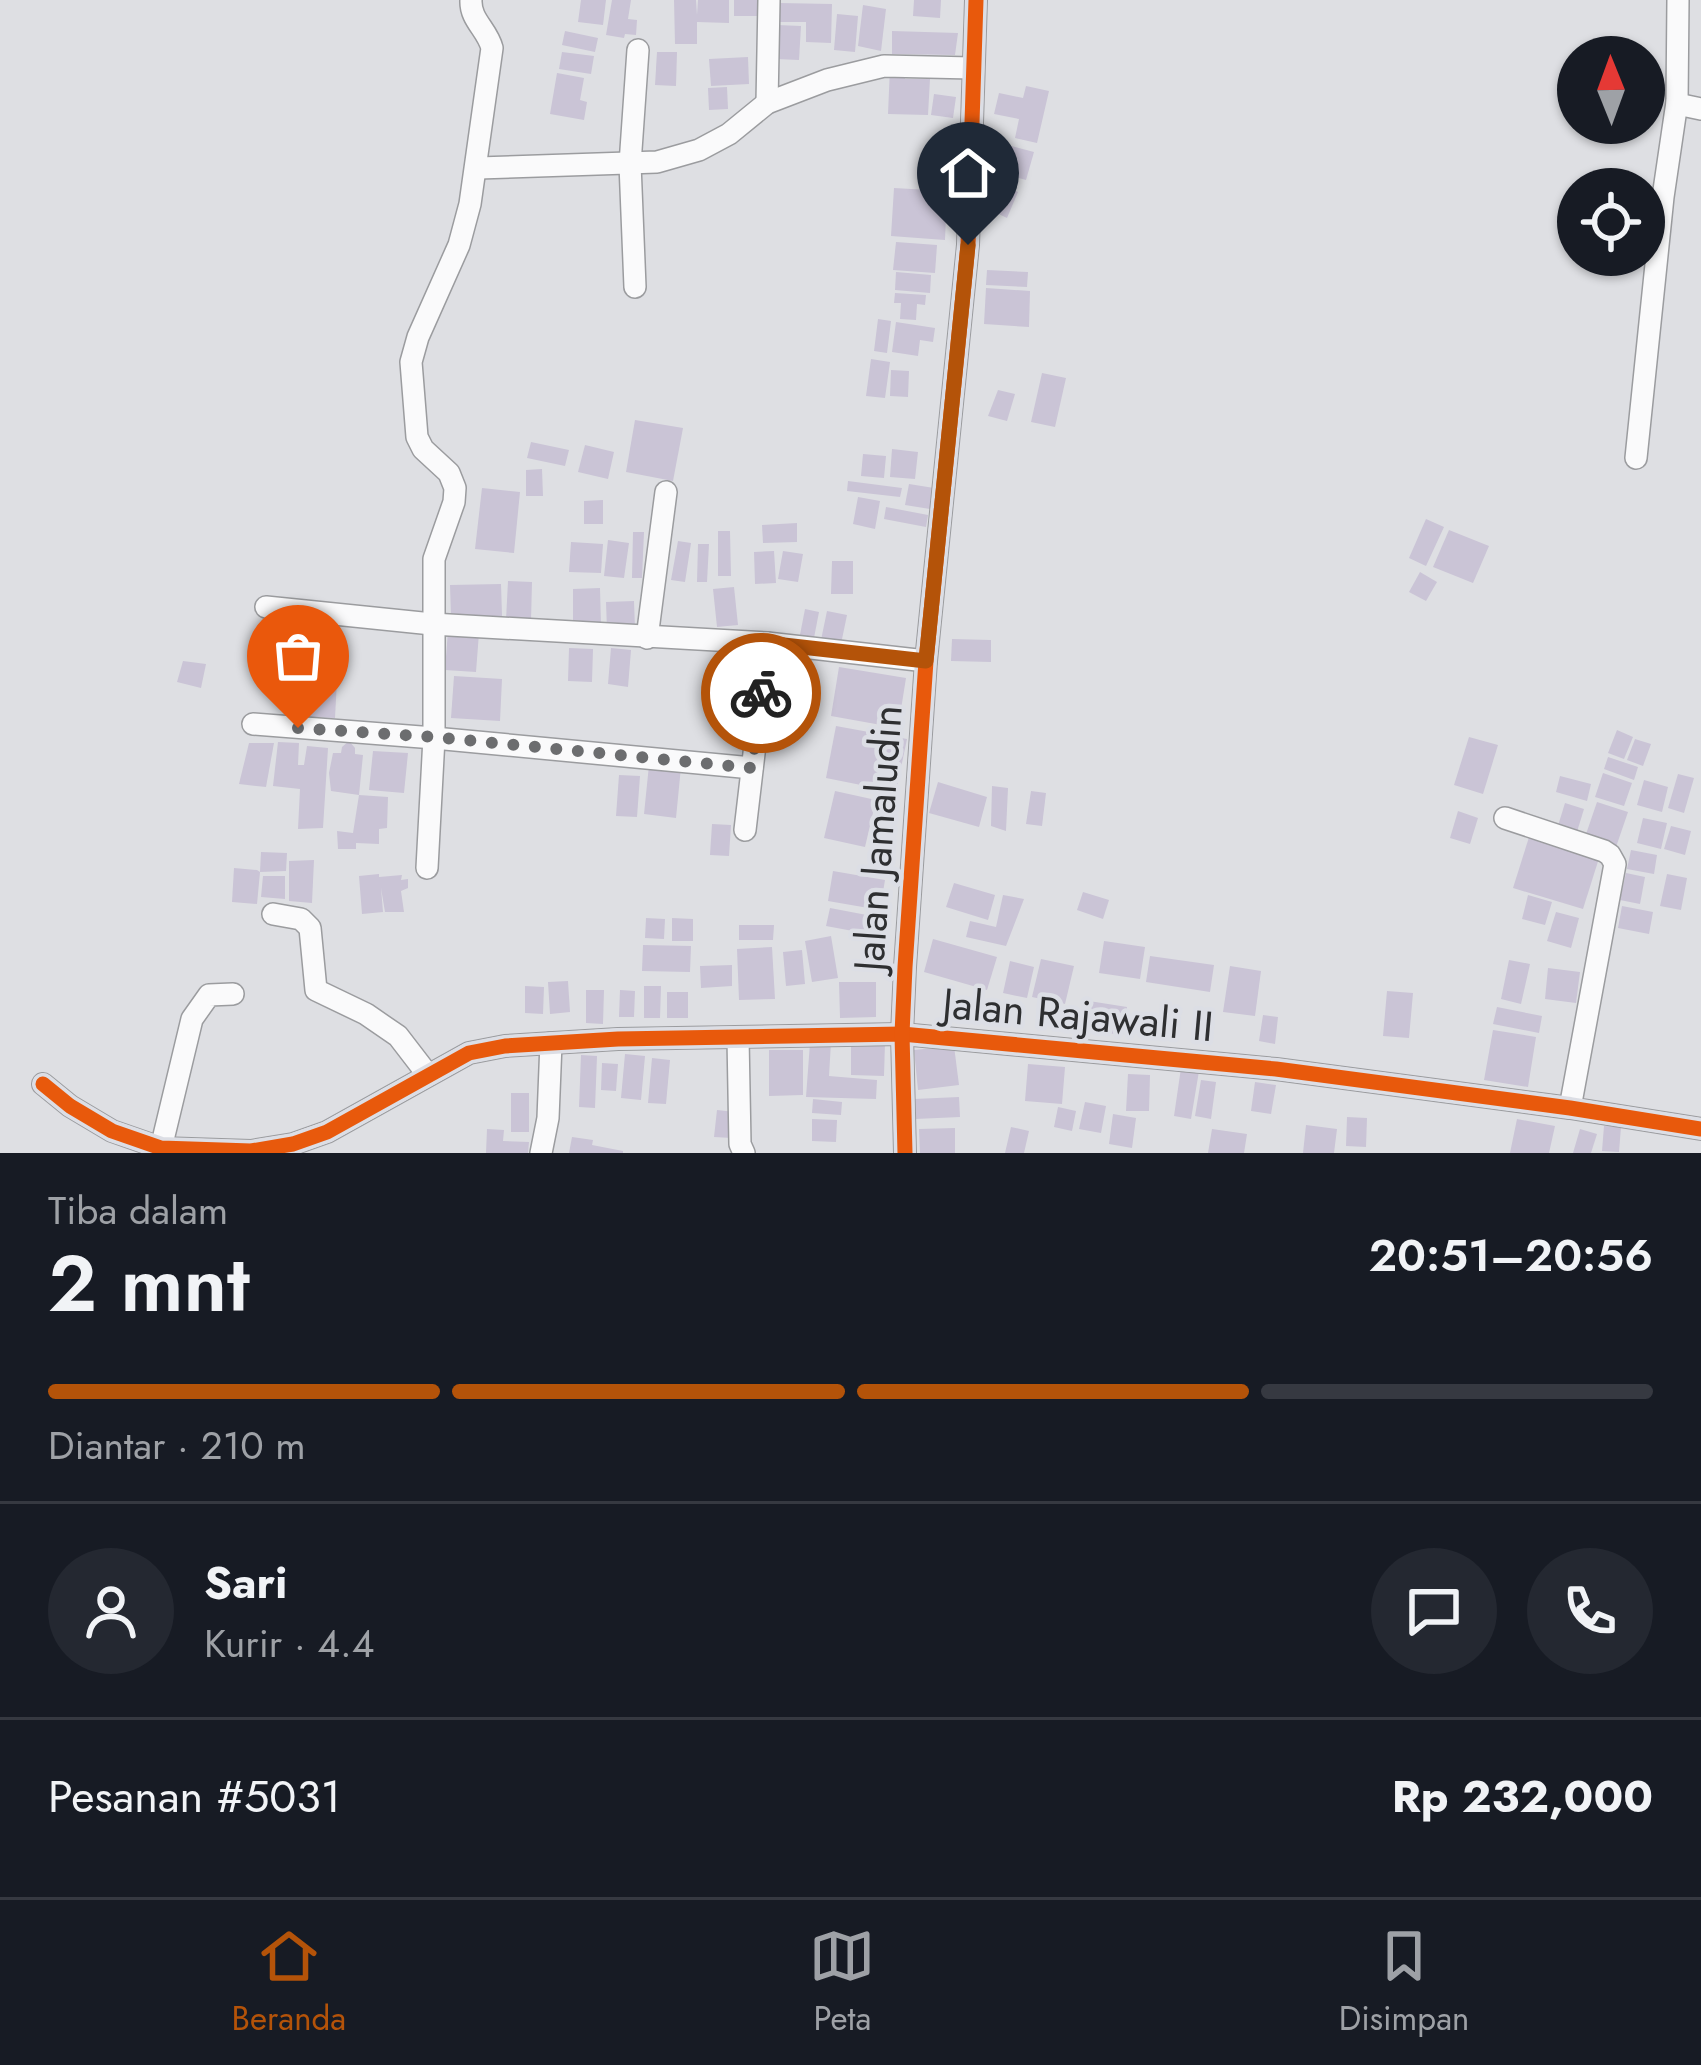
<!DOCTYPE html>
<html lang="id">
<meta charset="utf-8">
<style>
:root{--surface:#171b24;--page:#242831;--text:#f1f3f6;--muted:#9ea1a6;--line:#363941;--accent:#b45309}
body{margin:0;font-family:Jost,sans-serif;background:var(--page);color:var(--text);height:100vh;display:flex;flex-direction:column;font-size:45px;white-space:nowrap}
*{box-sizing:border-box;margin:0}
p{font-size:39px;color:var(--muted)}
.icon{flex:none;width:66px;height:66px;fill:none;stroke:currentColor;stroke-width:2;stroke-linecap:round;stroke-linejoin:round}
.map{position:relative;height:1153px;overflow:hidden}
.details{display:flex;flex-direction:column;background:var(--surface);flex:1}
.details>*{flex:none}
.needle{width:78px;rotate:359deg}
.controls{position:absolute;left:1557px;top:36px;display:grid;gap:24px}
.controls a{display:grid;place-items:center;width:108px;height:108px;border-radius:50%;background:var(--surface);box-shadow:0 3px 9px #0004;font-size:60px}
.pin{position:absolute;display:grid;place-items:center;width:102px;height:102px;color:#fff;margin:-123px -51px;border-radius:50% 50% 50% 0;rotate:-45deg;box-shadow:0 0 12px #0007}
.pin .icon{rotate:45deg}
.courier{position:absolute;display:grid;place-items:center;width:120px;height:120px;margin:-60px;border:9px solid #b45309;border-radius:50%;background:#fff;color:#222;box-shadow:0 3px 15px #0007}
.overview em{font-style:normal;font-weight:600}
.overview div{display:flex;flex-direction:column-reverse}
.overview{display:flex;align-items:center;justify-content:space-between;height:204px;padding:0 48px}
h1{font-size:78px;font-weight:600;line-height:90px}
.bar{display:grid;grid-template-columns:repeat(4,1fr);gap:18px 12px;align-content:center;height:144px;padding:0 48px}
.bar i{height:15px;border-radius:9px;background:var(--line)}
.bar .on{background:var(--accent)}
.bar p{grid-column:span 4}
.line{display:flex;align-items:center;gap:30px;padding:0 48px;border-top:3px solid var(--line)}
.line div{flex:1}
.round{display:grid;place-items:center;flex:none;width:126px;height:126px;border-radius:63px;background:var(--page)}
.tabs{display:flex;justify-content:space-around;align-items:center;height:168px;border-top:3px solid var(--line);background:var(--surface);font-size:33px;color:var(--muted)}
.tabs a{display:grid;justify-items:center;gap:6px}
.tabs .on{color:var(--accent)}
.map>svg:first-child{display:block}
.building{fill:#cac4d6}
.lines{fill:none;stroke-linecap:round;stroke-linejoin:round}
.minor-casing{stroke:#9b9c9f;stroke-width:24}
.minor{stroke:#fafafb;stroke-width:21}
.cycleway-casing{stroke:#dcdee5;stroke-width:22}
.cycleway{stroke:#e8590c;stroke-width:15}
.done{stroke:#6c6d6f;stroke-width:12;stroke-dasharray:0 21.6}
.route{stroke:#b45309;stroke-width:15}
.labels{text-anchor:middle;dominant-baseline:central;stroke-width:9;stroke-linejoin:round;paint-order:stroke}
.street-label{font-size:42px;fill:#2e2f31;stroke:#dcdee5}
</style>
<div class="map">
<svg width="1701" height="1153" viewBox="0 0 1701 1153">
<rect width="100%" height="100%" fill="#dedfe3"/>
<g class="building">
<path d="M581 0H606L603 25 578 22Z"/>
<path d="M612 0H631L628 19 637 20 636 35 625 34 624 38 606 35Z"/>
<path d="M674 0H696L697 15 698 0H729V23L697 22V44H675Z"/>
<rect x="734" y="0" width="31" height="16"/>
<path d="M914 0H941L940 18 913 16Z"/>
<path d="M779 3 832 4 831 43 806 42V22H779Z"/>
<path d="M863 5 886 9 881 51 858 46Z"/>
<path d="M837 14 858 16 855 52 834 50Z"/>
<path d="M777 25 801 26 799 60 776 59Z"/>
<path d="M565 31 598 38 595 52 562 45Z"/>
<path d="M892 31 958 33 955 55 892 54Z"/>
<path d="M562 52 594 56 591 74 559 69Z"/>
<path d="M657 52H677L676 86 655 85Z"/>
<path d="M748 57 749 84 711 86 709 59Z"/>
<path d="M890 67 905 68V79H930L928 115 888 114Z"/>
<path d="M557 73 584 78 580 100 587 102 584 120 550 114Z"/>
<path d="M1026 86 1049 91 1037 143 1015 138 1019 119 994 114 999 93 1023 98Z"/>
<path d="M727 87 728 109 709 110 708 88Z"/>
<path d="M934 94 956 97 953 118 931 115Z"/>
<path d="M1000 143 1034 152 1026 180 993 171Z"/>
<path d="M993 181 1018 192 1007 218 982 206Z"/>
<path d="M894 188 947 191 945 240 891 236Z"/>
<path d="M896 242 937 245 935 273 893 270Z"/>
<path d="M987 270 1028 272 1027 287 986 285Z"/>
<path d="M896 272 931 275 930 293 895 290Z"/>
<path d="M986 288 1030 291 1029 327 984 324Z"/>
<path d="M895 293 926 295 925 305 917 304 916 320 900 319 901 303H894Z"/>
<path d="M878 319 891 321 887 353 874 351Z"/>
<path d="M896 322 935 328 933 342 920 340 918 356 892 352Z"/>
<path d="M871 359 890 362 885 398 866 396Z"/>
<path d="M891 370 909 371 908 397 890 396Z"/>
<path d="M1042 373 1066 378 1055 427 1031 422Z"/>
<path d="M998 390 1015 394 1007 421 988 416Z"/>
<path d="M635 420 683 428 673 481 626 472Z"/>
<path d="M531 442 569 450 565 466 527 458Z"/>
<path d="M585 445 614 452 608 479 578 472Z"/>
<path d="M892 449 918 452 915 479 890 477Z"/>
<path d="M863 454 886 456 884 478 861 476Z"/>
<path d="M542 469 543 496H526V470Z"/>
<path d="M848 481 902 488 900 497 847 491Z"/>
<path d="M909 484 934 488 930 509 905 505Z"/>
<path d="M482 488 520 492 514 553 475 549Z"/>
<path d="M858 497 880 501 875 529 853 524Z"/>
<path d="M603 500V524H584V501Z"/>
<path d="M886 507 928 515 926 527 884 519Z"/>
<path d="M1426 519 1444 527 1426 566 1409 558Z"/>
<path d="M797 523V542L763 543 762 525Z"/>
<path d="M1449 530 1489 546 1473 583 1433 567Z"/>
<path d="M718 531H730L731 576H718Z"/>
<path d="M633 532H644L642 578H632Z"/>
<path d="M608 540 629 543 624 578 604 576Z"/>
<path d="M678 541 691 543 685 582 671 580Z"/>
<path d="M571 542 603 544 601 573 569 572Z"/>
<path d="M698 544H709L707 582H697Z"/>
<path d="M774 551 776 583 755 584 754 552Z"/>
<path d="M783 551 803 554 798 582 778 579Z"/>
<path d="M832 561H853V594H831Z"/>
<path d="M1420 572 1437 582 1426 601 1409 592Z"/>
<path d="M508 581 532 582 531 621 506 620Z"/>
<path d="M501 584 502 616 451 617 450 585Z"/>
<path d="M734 587 738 625 717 627 713 589Z"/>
<path d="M600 588 601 626H573V589Z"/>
<path d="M634 601 635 629 607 630 606 602Z"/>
<path d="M805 609 819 612 813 643 799 640Z"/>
<path d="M827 611 847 615 841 644 821 640Z"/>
<path d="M448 631 479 633 476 672 445 670Z"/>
<path d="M952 639 991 640V662L951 661Z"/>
<path d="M569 648 593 649 592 682 568 681Z"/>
<path d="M611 648 631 650 628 687 608 684Z"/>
<path d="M727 649 749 651 745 695 724 693Z"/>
<path d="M183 661 206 664 201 688 177 682Z"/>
<path d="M839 667 906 678 898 728 831 716Z"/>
<path d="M272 676 298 677 296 698 269 696Z"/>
<path d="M454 676 502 679 500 721 451 718Z"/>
<path d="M311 680H337L335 718 309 717Z"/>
<path d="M836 726 907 739 896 792 826 778Z"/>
<path d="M1617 730 1633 737 1624 759 1608 753Z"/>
<path d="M1469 737 1498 745 1483 794 1454 785Z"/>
<path d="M1635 739 1651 744 1643 766 1627 760Z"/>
<path d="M349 741 355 748V754L363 755 359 795 331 791 329 773 333 753H341L342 747Z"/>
<path d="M278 742 299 743 298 765H304L307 746 328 748 323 828 298 829 300 789 273 786Z"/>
<path d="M249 743H274L266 787 239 784Z"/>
<path d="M373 751 408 753 404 793 369 790Z"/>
<path d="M1608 757 1638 767 1634 780 1604 769Z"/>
<path d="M649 765 681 767 676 818 644 814Z"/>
<path d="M1603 773 1632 783 1624 806 1595 797Z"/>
<path d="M1678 774 1694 778 1684 813 1668 808Z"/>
<path d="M619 775 640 776 637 817 616 816Z"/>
<path d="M1560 776 1591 784 1587 801 1556 792Z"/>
<path d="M1644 780 1668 787 1662 812 1637 805Z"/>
<path d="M938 782 987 797 979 827 929 813Z"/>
<path d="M992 786 1008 788 1006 831 991 826Z"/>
<path d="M835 791 876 800 865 847 824 838Z"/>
<path d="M1031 791 1046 793 1042 826 1026 824Z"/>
<path d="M359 795 388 797 387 828 379 829V844L356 843V849H338L337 831 353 833Z"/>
<path d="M1597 802 1628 812 1615 850 1584 840Z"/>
<path d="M1565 803 1584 809 1576 835 1557 829Z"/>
<path d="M1458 811 1478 818 1470 844 1450 838Z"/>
<path d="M1643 818 1667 823 1661 849 1637 843Z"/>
<path d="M712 824 731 825 729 856 710 855Z"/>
<path d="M1671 826 1691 831 1685 855 1664 849Z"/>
<path d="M1530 834 1600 855 1583 909 1513 888Z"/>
<path d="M1631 850 1657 855 1654 874 1627 869Z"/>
<path d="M261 852 287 853 286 871 260 872Z"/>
<path d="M314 860 312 903 289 901V861Z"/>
<path d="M234 868 257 870 260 872 257 904 232 902Z"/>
<path d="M833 871 885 880 880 910 828 901Z"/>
<path d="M1626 873 1645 877 1640 904 1620 900Z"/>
<path d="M379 874V877L402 875 401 880 408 879V888L401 891 404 912H385L381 888 383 912 362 914 359 876Z"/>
<path d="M1667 874 1687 878 1681 910 1660 906Z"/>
<path d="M263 876H285V899L261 897Z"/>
<path d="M954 883 995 895 988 920 946 907Z"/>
<path d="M1083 892 1109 900 1103 919 1077 910Z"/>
<path d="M1003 895 1024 899 1006 946 966 937 970 921 996 927Z"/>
<path d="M1528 895 1552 902 1545 925 1522 919Z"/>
<path d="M1622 906 1653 912 1649 934 1618 928Z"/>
<path d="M830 908 872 916 869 934 826 926Z"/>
<path d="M1556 912 1579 918 1571 948 1547 941Z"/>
<path d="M646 918 665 919 664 939 645 938Z"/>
<path d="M672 918 693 919V941H672Z"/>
<path d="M739 925H774L773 940H739Z"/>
<path d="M831 936 838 978 812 982 805 941Z"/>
<path d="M933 939 997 957 987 990 924 972Z"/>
<path d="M1104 941 1145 947 1140 979 1099 973Z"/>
<path d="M643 945 691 946 690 972 642 971Z"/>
<path d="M772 947 775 999 739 1000 737 949Z"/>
<path d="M802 950 805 984 786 986 783 952Z"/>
<path d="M1150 956 1214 965 1210 992 1146 982Z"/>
<path d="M1041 959 1074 966 1065 1004 1032 997Z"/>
<path d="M1509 960 1530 964 1521 1004 1501 999Z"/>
<path d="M1010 961 1034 967 1027 998 1003 993Z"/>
<path d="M732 965V986L701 988 700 966Z"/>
<path d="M1230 966 1261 971 1255 1016 1223 1012Z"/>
<path d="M1548 968 1580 972 1576 1003 1545 999Z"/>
<path d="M568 981 570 1012 550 1014 548 982Z"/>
<path d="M839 982H876V1017L840 1018Z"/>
<path d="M525 986 544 987 543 1014 525 1013Z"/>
<path d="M644 986H661L660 1018H644Z"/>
<path d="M586 990H604L603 1024 586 1023Z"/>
<path d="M620 990 635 991 634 1017H619Z"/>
<path d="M1387 991 1413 993 1409 1038 1383 1036Z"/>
<rect x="667" y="992" width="21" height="26"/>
<path d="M1089 1001 1127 1007 1123 1035 1085 1030Z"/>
<path d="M1497 1007 1542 1016 1539 1033 1493 1024Z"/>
<path d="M1263 1015 1278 1017 1275 1044 1259 1041Z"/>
<path d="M1493 1030 1536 1037 1528 1087 1484 1080Z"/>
<path d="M851 1040 885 1042 884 1076 851 1075Z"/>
<path d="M831 1042 829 1076 877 1080 876 1099 806 1097 810 1043Z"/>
<path d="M954 1046 959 1085 918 1090 914 1050Z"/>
<path d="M769 1050H803V1095L769 1096Z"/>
<path d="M625 1054 645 1056 641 1100 621 1098Z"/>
<path d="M581 1055 597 1056 595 1108 579 1107Z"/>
<path d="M652 1058 670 1060 666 1104 648 1103Z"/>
<path d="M602 1063 618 1064 616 1091 601 1090Z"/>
<path d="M1028 1064 1065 1067 1062 1104 1025 1101Z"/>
<path d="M1181 1068 1199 1071 1191 1119 1174 1116Z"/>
<path d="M1128 1074 1150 1075 1149 1111H1126Z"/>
<path d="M1201 1080 1216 1082 1211 1119 1195 1116Z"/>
<path d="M1255 1082 1276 1085 1271 1114 1251 1111Z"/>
<rect x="511" y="1093" width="18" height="39"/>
<path d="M959 1097 960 1117 915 1119 914 1099Z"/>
<path d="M813 1099 842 1102 841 1115 812 1113Z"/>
<path d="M1085 1102 1106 1106 1101 1133 1079 1129Z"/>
<path d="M1058 1107 1076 1111 1072 1131 1054 1127Z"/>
<path d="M717 1110 735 1112 732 1138 714 1137Z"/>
<path d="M1113 1114 1136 1118 1132 1148 1109 1144Z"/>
<path d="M1347 1117 1367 1118 1366 1147 1346 1146Z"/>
<path d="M812 1119 837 1120 836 1142 812 1141Z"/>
<path d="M1517 1119 1555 1126 1549 1153H1510Z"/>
<path d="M1306 1125 1337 1129 1334 1153H1303Z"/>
<path d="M1604 1126 1621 1127 1619 1152 1602 1151Z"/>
<path d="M1011 1127 1029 1131 1024 1153H1005Z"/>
<path d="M955 1128V1153H920L919 1129Z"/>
<path d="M487 1129 504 1130 503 1141 529 1142 528 1153H486Z"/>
<path d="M1212 1129 1247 1134 1244 1153H1208Z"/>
<path d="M1580 1129 1597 1134 1591 1153H1573Z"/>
<path d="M572 1137 593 1140 592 1145 623 1151V1153H569Z"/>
</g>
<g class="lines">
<defs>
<g id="minor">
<path d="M1677 102 1682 105 1701 109"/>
<path d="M767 103 769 0"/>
<path d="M478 168 657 162 699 150 729 134 767 103 827 80 884 66 972 68"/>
<path d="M635 287 630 164 638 50"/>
<path d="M1636 458 1663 197 1677 102 1678 0"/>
<path d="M266 607 432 624 767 643 926 661"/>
<path d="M647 638 666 492"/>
<path d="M253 724 434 738 752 768"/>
<path d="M1505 818 1604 851 1610 855 1615 864 1570 1108"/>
<path d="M745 830 767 643"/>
<path d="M427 868 434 738V559L454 502 455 488 449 473 423 449 417 437 411 362 418 337 459 245 470 204 492 48C487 29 470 20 471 0"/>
<path d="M273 914 301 919 310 928 316 990 366 1014 398 1036 428 1075"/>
<path d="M738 1038 740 1144 744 1153"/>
<path d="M43 1084 70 1106 112 1131 161 1148 251 1151 293 1144 327 1132 469 1053 505 1046 618 1039 902 1034 1276 1069 1570 1108 1701 1129"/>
<path d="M161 1148 192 1019 209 995 233 994"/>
<path d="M541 1153 548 1118 551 1043"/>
<path d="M905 1153 902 1034 905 967 926 661 968 245 976 0"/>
</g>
</defs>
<use href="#minor" class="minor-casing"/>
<use href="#minor" class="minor"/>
<defs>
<g id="cycleway">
<path d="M43 1084 70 1106 112 1131 161 1148 251 1151 293 1144 327 1132 469 1053 505 1046 618 1039 902 1034 1276 1069 1570 1108 1701 1129"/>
<path d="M905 1153 902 1034 905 967 926 661 968 245 976 0"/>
</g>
</defs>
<use href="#cycleway" class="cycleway-casing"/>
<use href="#cycleway" class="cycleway"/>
</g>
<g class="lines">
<path class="done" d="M298 728 434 737 752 768 761 693"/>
<path class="route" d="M761 693 766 643 926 661 968 245"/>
</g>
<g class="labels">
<g class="street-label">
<text transform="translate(878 838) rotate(-86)">Jalan Jamaludin</text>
<text transform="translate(1078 1015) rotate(5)">Jalan Rajawali II</text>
</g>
</g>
</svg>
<div class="controls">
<a><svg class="needle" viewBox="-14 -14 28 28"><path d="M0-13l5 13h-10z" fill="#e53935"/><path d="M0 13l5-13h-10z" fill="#9ea1a6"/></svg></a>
<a><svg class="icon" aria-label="locate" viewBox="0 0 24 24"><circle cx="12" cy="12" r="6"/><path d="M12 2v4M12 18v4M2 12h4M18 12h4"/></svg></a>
</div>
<div class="pin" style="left:298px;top:728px;background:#ea580c"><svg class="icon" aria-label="bag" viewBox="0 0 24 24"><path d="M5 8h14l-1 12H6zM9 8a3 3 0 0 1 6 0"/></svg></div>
<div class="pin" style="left:968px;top:245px;background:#1f2937"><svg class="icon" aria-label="home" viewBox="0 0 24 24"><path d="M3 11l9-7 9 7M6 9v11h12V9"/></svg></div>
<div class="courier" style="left:761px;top:693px"><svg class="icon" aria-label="bike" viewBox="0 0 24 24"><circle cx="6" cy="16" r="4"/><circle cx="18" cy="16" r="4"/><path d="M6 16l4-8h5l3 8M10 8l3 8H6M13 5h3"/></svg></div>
</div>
<section class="details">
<div class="overview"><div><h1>2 mnt</h1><p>Tiba dalam</p></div><em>20:51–20:56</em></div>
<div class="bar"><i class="on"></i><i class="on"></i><i class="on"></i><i></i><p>Diantar · 210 m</p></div>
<div class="line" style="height:216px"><a class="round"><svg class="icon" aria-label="person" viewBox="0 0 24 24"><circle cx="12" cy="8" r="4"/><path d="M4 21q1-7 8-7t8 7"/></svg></a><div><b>Sari</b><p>Kurir · 4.4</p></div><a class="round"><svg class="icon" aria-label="chat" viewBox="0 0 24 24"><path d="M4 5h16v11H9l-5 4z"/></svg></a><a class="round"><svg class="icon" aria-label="phone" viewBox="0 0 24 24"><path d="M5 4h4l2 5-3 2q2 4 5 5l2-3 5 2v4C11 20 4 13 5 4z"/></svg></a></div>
<div class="line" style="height:156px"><div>Pesanan #5031</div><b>Rp 232,000</b></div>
</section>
<nav class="tabs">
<a class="on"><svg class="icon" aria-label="home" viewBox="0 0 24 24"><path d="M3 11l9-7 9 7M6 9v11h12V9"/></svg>Beranda</a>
<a><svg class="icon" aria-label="map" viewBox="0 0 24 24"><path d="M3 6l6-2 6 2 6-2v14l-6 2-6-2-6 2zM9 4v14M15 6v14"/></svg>Peta</a>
<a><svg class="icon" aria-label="saved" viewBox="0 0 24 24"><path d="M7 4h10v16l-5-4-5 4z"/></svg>Disimpan</a>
</nav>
